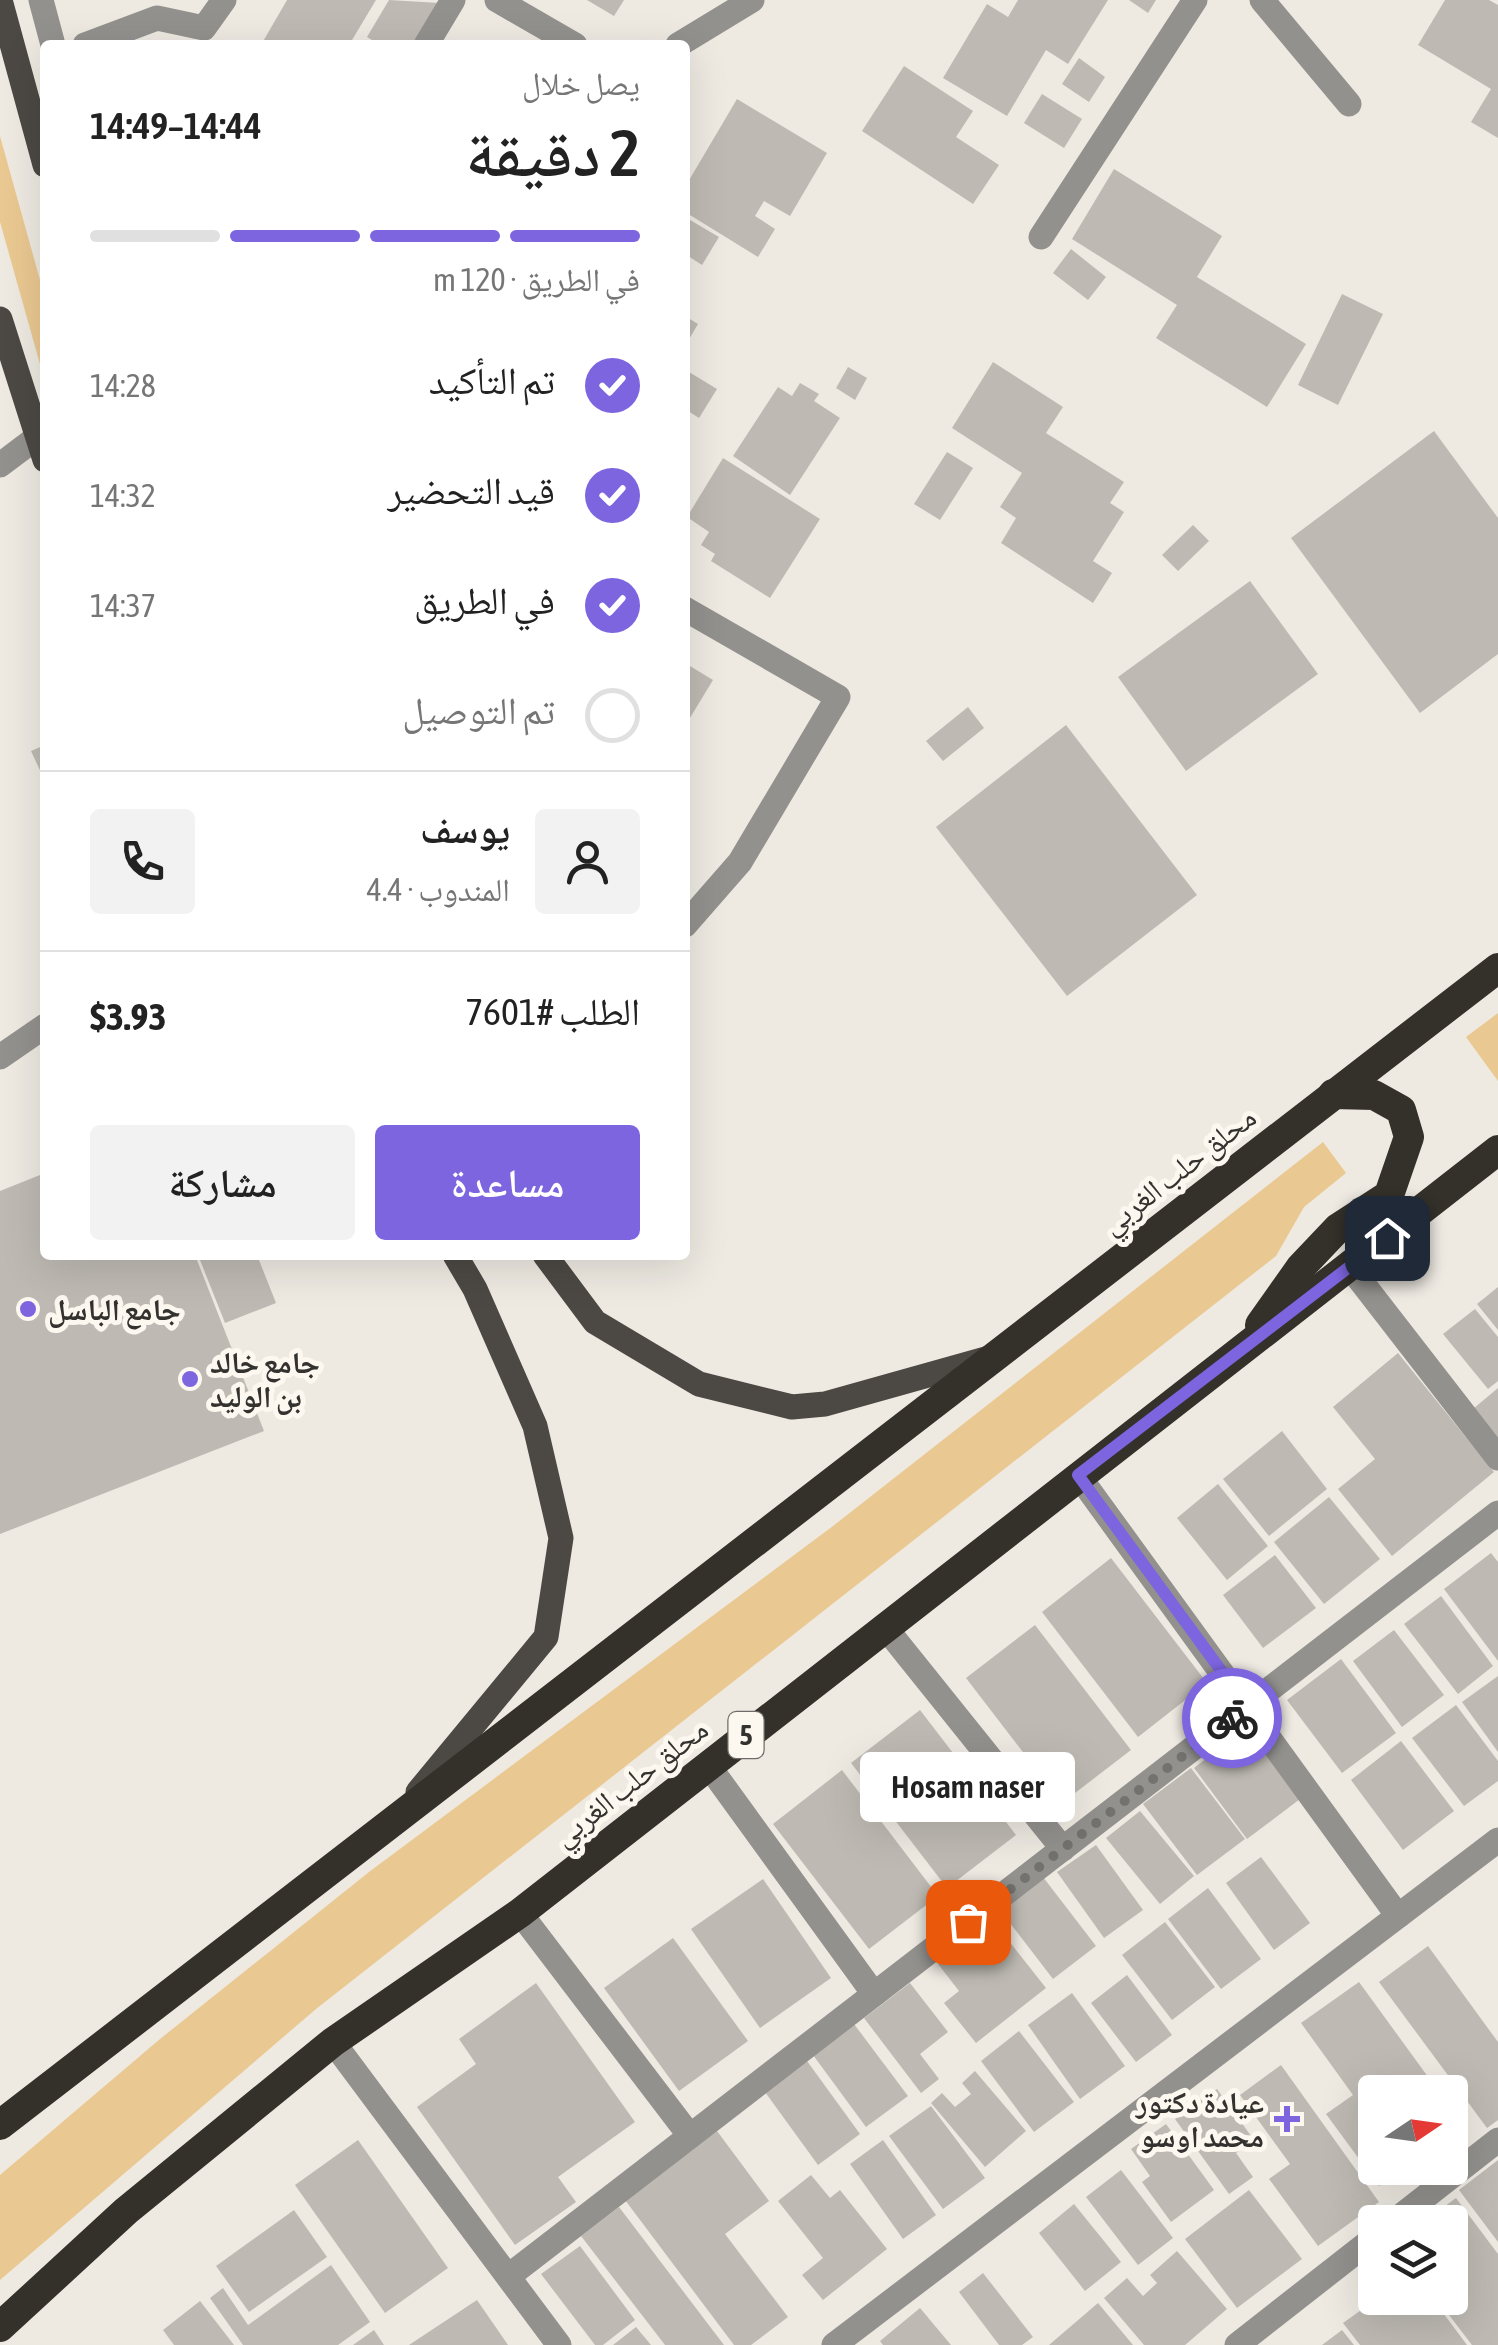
<!DOCTYPE html>
<html lang="ar">
<meta charset="utf-8">
<style>
:root{--surface:#fff;--page:#f2f2f2;--text:#222;--muted:#767676;--line:#e0e0e0;--accent:#7d65e0}
body{margin:0;font-family:"Asap Condensed","Noto Naskh Arabic",sans-serif;background:var(--page);color:var(--text);direction:rtl;height:100vh;display:flex;flex-direction:column;font-size:38px;white-space:nowrap}
*{box-sizing:border-box;margin:0}
p{font-size:32px;color:var(--muted)}
.icon{flex:none;width:55px;height:55px;fill:none;stroke:currentColor;stroke-width:2;stroke-linecap:round;stroke-linejoin:round}
.map{position:relative;flex:1;overflow:hidden;direction:ltr}
.side{position:absolute;left:40px;top:40px;width:650px;height:1220px;display:flex;flex-direction:column;background:var(--surface);border-radius:10px;box-shadow:0 10px 40px #0002;direction:rtl}
.side>*{flex:none}
.needle{width:65px;rotate:77deg}
.fabs{position:absolute;left:1358px;top:2075px;display:grid;gap:20px}
.fabs a{display:grid;place-items:center;width:110px;height:110px;border-radius:10px;background:var(--surface);box-shadow:0 10px 40px #0002;font-size:50px}
.pin{position:absolute;display:grid;place-items:center;width:85px;height:85px;color:#fff;margin:-42px;border-radius:20px;box-shadow:0 5px 15px #0006}
.courier{position:absolute;display:grid;place-items:center;width:100px;height:100px;margin:-50px;border:8px solid #7d65e0;border-radius:50%;background:#fff;color:#222;box-shadow:0 2px 12px #0007}
.bubble{position:absolute;height:70px;border-radius:10px;background:var(--surface);box-shadow:0 10px 40px #0002;font-size:32px;font-weight:600;line-height:70px;text-align:center;direction:rtl}
.head em{font-style:normal;font-weight:600}
.head div{display:flex;flex-direction:column-reverse}
.head{display:flex;align-items:center;justify-content:space-between;height:170px;padding:0 50px}
h1{font-size:65px;font-weight:600;line-height:75px}
.bar{display:grid;grid-template-columns:repeat(4,1fr);gap:15px 10px;align-content:center;height:120px;padding:0 50px}
.bar i{height:12px;border-radius:8px;background:var(--line)}
.bar .on{background:var(--accent)}
.bar p{grid-column:span 4}
.line{display:flex;align-items:center;gap:25px;padding:0 50px;border-top:2px solid var(--line)}
.line div{flex:1}
.round{display:grid;place-items:center;flex:none;width:105px;height:105px;border-radius:10px;background:var(--page)}
ol{padding:0 50px;list-style:none}
li{display:flex;align-items:center;gap:30px;height:110px}
li p{margin-inline-start:auto}
li .icon{padding:10px;border-radius:50%;background:var(--accent);color:#fff;stroke-width:4}
li:last-child{color:var(--muted)}
li i{width:55px;height:55px;border:5px solid var(--line);border-radius:50%}
.button{display:flex;gap:20px;margin-top:auto;padding:20px 50px}
.button a{flex:1;height:115px;border-radius:10px;background:var(--accent);color:#fff;font-size:40px;font-weight:600;line-height:115px;text-align:center}
.button a+a{background:var(--page);color:var(--text)}
.map>svg:first-child{display:block}
.green{fill:#eac891}
.building{fill:#bebab3}
.lines{fill:none;stroke-linecap:round;stroke-linejoin:round}
.minor{stroke:#93918e;stroke-width:25}
.major{stroke:#4c4944;stroke-width:25}
.highway{stroke:#34312b;stroke-width:30}
.done{stroke:#74726e;stroke-width:10;stroke-dasharray:0 18}
.route{stroke:#7d65e0;stroke-width:12}
.poi-dot{fill:#7d65e0;stroke:#fcf7ef;stroke-width:4}
.labels{text-anchor:middle;dominant-baseline:central;stroke-width:10;stroke-linejoin:round;paint-order:stroke}
.shield{fill:#fcf7ef;stroke:#6f6d69;stroke-width:2.5}
.shield-label{font-size:28px;font-weight:bold;fill:#33322f}
.street-label{font-size:30px;fill:#33322f;stroke:#fcf7ef}
.poi-label{font-size:30px;font-weight:bold;fill:#33322f;stroke:#fcf7ef;text-anchor:start}
</style>
<div class="map">
<svg width="1498" height="2345" viewBox="0 0 1498 2345">
<rect width="100%" height="100%" fill="#eeeae2"/>
<g class="green">
<path d="M0 136 45 298V382L0 222Z"/>
<path d="M1498 1013V1081L1466 1037Z"/>
<path d="M1323 1142 1346 1173 1304 1207 1276 1256 316 2009 0 2280V2175L160 2039 369 1872 833 1526Z"/>
</g>
<g class="building">
<path d="M287 0H376L349 45H261Z"/>
<path d="M389 0 440 3 415 45H380L367 37Z"/>
<path d="M587 0H624L614 16Z"/>
<path d="M1018 0H1108L1068 64 1046 50 1007 116 943 78 987 4 1008 17Z"/>
<path d="M1129 0H1156L1148 13Z"/>
<path d="M1445 0H1489L1498 5V138L1471 122 1491 89 1418 45Z"/>
<path d="M1079 58 1105 77 1089 102 1062 84Z"/>
<path d="M904 66 973 111 956 137 999 165 973 204 862 131Z"/>
<path d="M1042 94 1082 119 1064 148 1024 123Z"/>
<path d="M737 99 827 153 790 216 764 201 755 216 775 229 758 257 685 212V187Z"/>
<path d="M1114 169 1222 236 1197 277 1306 344 1267 407 1156 338 1177 305 1072 239Z"/>
<path d="M685 217 719 237 702 265 688 256 685 262Z"/>
<path d="M1071 249 1106 277 1088 300 1053 273Z"/>
<path d="M1342 294 1383 314 1338 405 1298 385Z"/>
<path d="M685 316 698 324 685 346Z"/>
<path d="M993 362 1063 407 1046 433 1124 482 1110 503 1124 512 1093 561 1112 573 1093 603 1001 543 1016 518 1000 507 1022 473 952 428Z"/>
<path d="M848 367 867 378 855 400 836 388Z"/>
<path d="M689 372 717 389 699 418 685 409Z"/>
<path d="M800 383 819 394 814 401 840 418 790 495 733 456 778 387 792 396Z"/>
<path d="M1434 431 1498 518V654L1420 713 1291 538Z"/>
<path d="M947 452 973 468 940 520 914 504Z"/>
<path d="M723 458 820 519 770 598 711 561 715 554 701 545 709 532 687 517Z"/>
<path d="M1193 525 1209 541 1178 571 1162 555Z"/>
<path d="M1250 581 1318 674 1186 771 1118 677Z"/>
<path d="M685 663 713 680 685 726Z"/>
<path d="M968 707 984 728 943 761 926 741Z"/>
<path d="M1066 725 1197 895 1067 996 936 827Z"/>
<path d="M45 745V781L31 751Z"/>
<path d="M45 1173V1255H195L264 1431 0 1534V1191Z"/>
<path d="M198 1255H257L276 1303 225 1323Z"/>
<path d="M1498 1287V1330L1477 1304Z"/>
<path d="M1475 1309 1498 1337V1381L1488 1389 1443 1334Z"/>
<path d="M1398 1353 1494 1472 1392 1556 1338 1489 1375 1459 1333 1407Z"/>
<path d="M1498 1388V1439L1473 1409Z"/>
<path d="M1282 1431 1327 1489 1269 1536 1223 1479Z"/>
<path d="M1218 1484 1268 1546 1227 1580 1177 1518Z"/>
<path d="M1329 1497 1380 1559 1324 1604 1274 1542Z"/>
<path d="M1491 1553 1498 1562V1661L1444 1589Z"/>
<path d="M1275 1555 1316 1608 1263 1648 1223 1595Z"/>
<path d="M1111 1558 1207 1683 1138 1737 1042 1612Z"/>
<path d="M1441 1596 1493 1666 1458 1694 1404 1624Z"/>
<path d="M1035 1625 1131 1750 1062 1803 966 1678Z"/>
<path d="M1394 1630 1444 1695 1402 1727 1353 1661Z"/>
<path d="M1341 1659 1396 1733 1342 1773 1287 1700Z"/>
<path d="M1498 1676V1752L1462 1702Z"/>
<path d="M1456 1705 1498 1761V1781L1464 1806 1412 1738Z"/>
<path d="M920 1710 1016 1835 947 1888 851 1763Z"/>
<path d="M1246 1728 1300 1799 1247 1839 1194 1768Z"/>
<path d="M1401 1741 1454 1811 1403 1850 1351 1780Z"/>
<path d="M1191 1768 1245 1839 1197 1875 1143 1804Z"/>
<path d="M842 1770 938 1896 869 1949 773 1824Z"/>
<path d="M1140 1811 1194 1876 1160 1904 1106 1838Z"/>
<path d="M1096 1845 1143 1910 1104 1938 1057 1872Z"/>
<path d="M1261 1857 1310 1923 1274 1950 1226 1883Z"/>
<path d="M1043 1877 1096 1946 1053 1979 1000 1910Z"/>
<path d="M763 1879 831 1978 760 2028 691 1929Z"/>
<path d="M1208 1888 1261 1959 1221 1989 1168 1919Z"/>
<path d="M993 1921 1046 1988 976 2043 944 2003 959 1991 938 1964Z"/>
<path d="M1165 1922 1215 1987 1172 2020 1122 1955Z"/>
<path d="M673 1938 748 2041 679 2091 604 1988Z"/>
<path d="M1428 1946 1498 2042V2120L1487 2128 1379 1982Z"/>
<path d="M1127 1975 1172 2035 1136 2062 1091 2003Z"/>
<path d="M1359 1982 1439 2092H1375V2168H1405L1379 2186 1326 2114 1353 2095 1301 2023Z"/>
<path d="M536 1983 635 2122 558 2177 576 2202 515 2245 417 2107 476 2064 459 2039Z"/>
<path d="M910 1983 948 2032 920 2054 939 2079 921 2093 864 2018Z"/>
<path d="M1072 1993 1125 2066 1080 2099 1028 2025Z"/>
<path d="M854 2024 908 2096 866 2127 813 2055Z"/>
<path d="M1019 2031 1074 2102 1034 2132 981 2061Z"/>
<path d="M807 2061 860 2134 818 2165 765 2092Z"/>
<path d="M1281 2065 1379 2202 1318 2246 1269 2179 1290 2164 1240 2095Z"/>
<path d="M975 2071 1026 2131 985 2167 931 2103 942 2093 955 2107 971 2094 962 2083Z"/>
<path d="M1217 2089 1254 2140 1236 2153 1253 2177 1229 2194 1175 2119Z"/>
<path d="M931 2106 985 2178 943 2209 889 2136Z"/>
<path d="M1450 2107 1463 2125 1450 2134Z"/>
<path d="M1166 2124 1214 2190 1171 2222 1142 2182 1150 2176 1131 2149Z"/>
<path d="M717 2131 769 2201 725 2234 788 2317 751 2345H734L625 2200Z"/>
<path d="M358 2140 448 2268 385 2313 295 2185Z"/>
<path d="M883 2140 936 2215 903 2239 850 2164Z"/>
<path d="M1498 2160V2242L1459 2190Z"/>
<path d="M1121 2170 1173 2238 1138 2265 1086 2197Z"/>
<path d="M811 2175 830 2198 840 2190 887 2249 823 2300 802 2275 823 2258 778 2201Z"/>
<path d="M1249 2190 1302 2259 1237 2308 1185 2239Z"/>
<path d="M1456 2198 1498 2254V2345H1472L1436 2298H1450V2222H1423Z"/>
<path d="M1074 2204 1121 2262 1085 2291 1039 2233Z"/>
<path d="M619 2207 724 2345H665L581 2236Z"/>
<path d="M294 2210 327 2257 249 2312 216 2266Z"/>
<path d="M580 2246 635 2320 603 2345H595L541 2274Z"/>
<path d="M1177 2251 1227 2309 1185 2345H1144L1104 2298 1127 2278 1143 2296 1157 2283 1150 2275Z"/>
<path d="M331 2265 370 2322 338 2345H243L210 2298 223 2288 248 2325Z"/>
<path d="M983 2273 1033 2337 1022 2345H999L959 2292Z"/>
<path d="M1378 2298H1432L1467 2345H1360L1343 2323Z"/>
<path d="M477 2300 508 2345H409Z"/>
<path d="M200 2301 234 2345H174L163 2330Z"/>
<path d="M1098 2303 1133 2345H1049Z"/>
<path d="M920 2308 951 2345H883L880 2341Z"/>
<path d="M636 2327 651 2345H613Z"/>
<path d="M374 2330 384 2345H353Z"/>
<path d="M1342 2330 1354 2345H1322Z"/>
</g>
<g class="lines">
<g class="minor">
<path d="M41 0 53 45"/>
<path d="M497 0 575 45"/>
<path d="M1262 0 1349 104"/>
<path d="M85 45 157 18 204 28 224 0"/>
<path d="M426 45 453 0"/>
<path d="M678 45 752 0"/>
<path d="M1041 237 1195 0"/>
<path d="M0 465 36 438"/>
<path d="M685 609 838 697 740 862 685 925"/>
<path d="M0 1057 45 1026"/>
<path d="M1350 1267 1498 1458"/>
<path d="M1078 1475 1398 1916"/>
<path d="M884 1626 1063 1849"/>
<path d="M708 1765 874 1994"/>
<path d="M520 1913 690 2136"/>
<path d="M333 2042 559 2345"/>
<path d="M1393 2222 1498 2140"/>
<path d="M510 2275 1498 1513"/>
<path d="M834 2345 1498 1840"/>
<path d="M1237 2345 1375 2237"/>
</g>
<g class="major">
<path d="M0 0 45 165"/>
<path d="M0 319 45 460"/>
<path d="M545 1255 595 1322 699 1384 792 1407 825 1404 989 1358"/>
<path d="M418 1792 546 1637 561 1538 535 1426 475 1289 455 1255"/>
</g>
<g class="highway">
<path d="M1260 1325 1301 1267 1338 1228 1389 1195 1409 1137 1401 1110 1374 1095 1333 1094"/>
<path d="M0 2125 1498 968"/>
<path d="M0 2327 126 2211 333 2042 520 1913 1498 1150"/>
</g>
</g>
<g class="lines">
<path class="done" d="M968 1922 1232 1718"/>
<path class="route" d="M1232 1718 1247 1706 1078 1475 1387 1238"/>
</g>
<g class="poi-dot">
<circle cx="28" cy="1309" r="10"/>
<circle cx="190" cy="1379" r="10"/>
<path d="M1282 2104h10v10h10v10h-10v10h-10v-10h-10v-10h10z"/>
</g>
<g class="labels">
<rect class="shield" x="728.5" y="1712" width="35" height="46" rx="8"/>
<g class="shield-label">
<text x="746" y="1735">5</text>
</g>
<g class="street-label">
<text transform="translate(1178 1170) rotate(-38)">محلق حلب الغربي</text>
<text transform="translate(630 1782) rotate(-38)">محلق حلب الغربي</text>
</g>
<g class="poi-label">
<text x="48" y="1309">جامع الباسل</text>
<text x="210" y="1362">جامع خالد<tspan x="210" dy="34">بن الوليد</tspan></text>
<text x="1264" y="2102" text-anchor="end">عيادة دكتور<tspan x="1264" dy="34">محمد اوسو</tspan></text>
</g>
</g>
</svg>
<div class="fabs">
<a><svg class="needle" viewBox="-14 -14 28 28"><path d="M0-13l5 13h-10z" fill="#e53935"/><path d="M0 13l5-13h-10z" fill="#767676"/></svg></a>
<a><svg class="icon" aria-label="layers" viewBox="0 0 24 24"><path d="M12 4l9 5-9 5-9-5zM3 14l9 5 9-5"/></svg></a>
</div>
<div class="pin" style="left:968px;top:1922px;background:#ea580c"><svg class="icon" aria-label="bag" viewBox="0 0 24 24"><path d="M5 8h14l-1 12H6zM9 8a3 3 0 0 1 6 0"/></svg></div>
<div class="pin" style="left:1387px;top:1238px;background:#1f2937"><svg class="icon" aria-label="home" viewBox="0 0 24 24"><path d="M3 11l9-7 9 7M6 9v11h12V9"/></svg></div>
<div class="courier" style="left:1232px;top:1718px"><svg class="icon" aria-label="bike" viewBox="0 0 24 24"><circle cx="6" cy="16" r="4"/><circle cx="18" cy="16" r="4"/><path d="M6 16l4-8h5l3 8M10 8l3 8H6M13 5h3"/></svg></div>
<div class="bubble" style="left:860px;top:1752px;width:215px">Hosam naser</div>
<section class="side">
<div class="head"><div><h1>2 دقيقة</h1><p>يصل خلال</p></div><em>14:44–14:49</em></div>
<div class="bar"><i class="on"></i><i class="on"></i><i class="on"></i><i></i><p>في الطريق · 120 m</p></div>
<ol>
<li><svg class="icon" aria-label="check" viewBox="0 0 24 24"><path d="M5 12l5 5 9-10"/></svg>تم التأكيد<p>14:28</p></li>
<li><svg class="icon" aria-label="check" viewBox="0 0 24 24"><path d="M5 12l5 5 9-10"/></svg>قيد التحضير<p>14:32</p></li>
<li><svg class="icon" aria-label="check" viewBox="0 0 24 24"><path d="M5 12l5 5 9-10"/></svg>في الطريق<p>14:37</p></li>
<li><i></i>تم التوصيل</li>
</ol>
<div class="line" style="height:180px"><a class="round"><svg class="icon" aria-label="person" viewBox="0 0 24 24"><circle cx="12" cy="8" r="4"/><path d="M4 21q1-7 8-7t8 7"/></svg></a><div><b>يوسف</b><p>المندوب · 4.4</p></div><a class="round"><svg class="icon" aria-label="phone" viewBox="0 0 24 24"><path d="M5 4h4l2 5-3 2q2 4 5 5l2-3 5 2v4C11 20 4 13 5 4z"/></svg></a></div>
<div class="line" style="height:130px"><div>الطلب #7601</div><b>$3.93</b></div>
<div class="button"><a>مساعدة</a><a>مشاركة</a></div>
</section>
</div>
